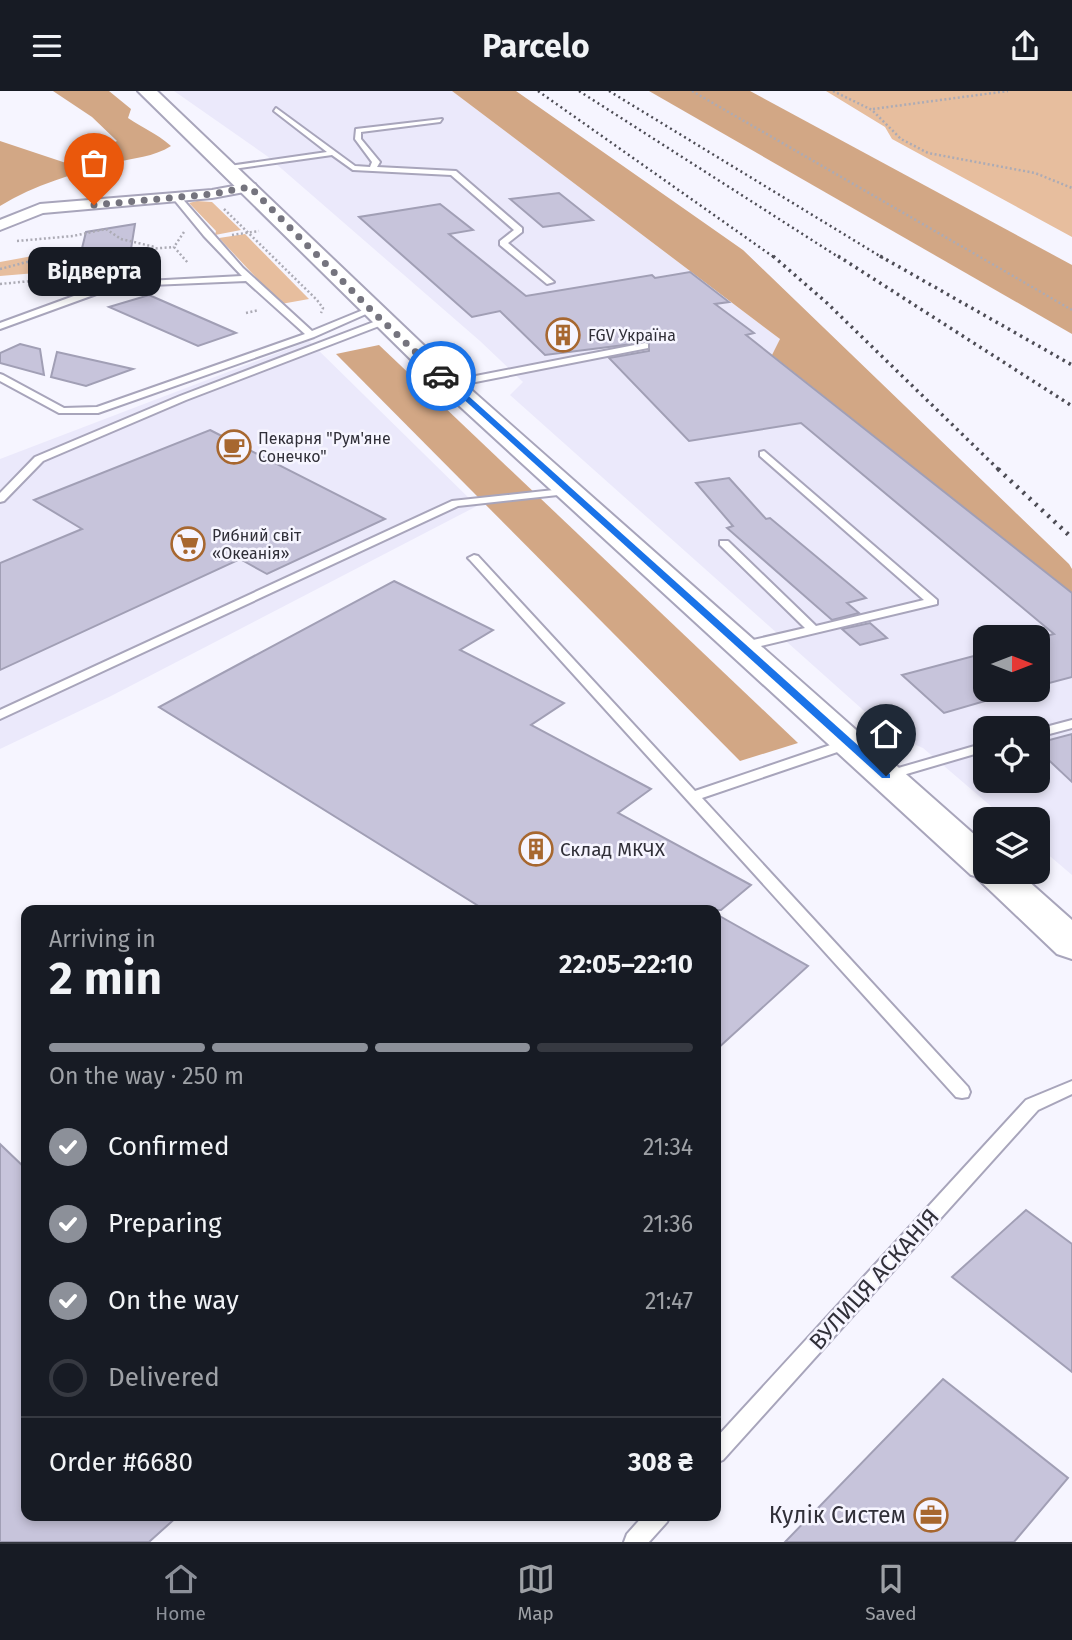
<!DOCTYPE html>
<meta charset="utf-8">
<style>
:root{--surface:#171b24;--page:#20242c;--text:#f1f3f6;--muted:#9ea1a6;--line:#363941;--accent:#8c9099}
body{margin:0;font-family:"Fira Sans",sans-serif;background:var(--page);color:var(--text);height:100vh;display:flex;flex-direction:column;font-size:26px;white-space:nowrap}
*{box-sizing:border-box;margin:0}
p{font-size:23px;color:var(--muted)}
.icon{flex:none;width:38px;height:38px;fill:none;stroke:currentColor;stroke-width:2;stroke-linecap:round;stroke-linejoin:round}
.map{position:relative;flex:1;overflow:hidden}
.panel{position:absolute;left:21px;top:814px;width:700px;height:616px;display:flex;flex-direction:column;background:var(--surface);border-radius:14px;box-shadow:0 4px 10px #0003}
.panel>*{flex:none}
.needle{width:46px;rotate:90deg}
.fabs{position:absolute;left:973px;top:534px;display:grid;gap:14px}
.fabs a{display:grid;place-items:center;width:77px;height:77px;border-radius:14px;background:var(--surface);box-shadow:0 4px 10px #0003;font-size:35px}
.pin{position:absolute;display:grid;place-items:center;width:60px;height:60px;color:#fff;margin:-72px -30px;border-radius:50% 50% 50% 0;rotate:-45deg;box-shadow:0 0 7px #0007}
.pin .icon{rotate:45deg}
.courier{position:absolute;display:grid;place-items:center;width:70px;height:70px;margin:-35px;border:5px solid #1a73e8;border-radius:50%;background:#fff;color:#222;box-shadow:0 2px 9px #0007}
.bubble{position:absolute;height:49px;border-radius:14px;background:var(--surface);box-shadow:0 4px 10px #0003;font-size:23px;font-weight:700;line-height:49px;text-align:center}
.summary em{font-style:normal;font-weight:700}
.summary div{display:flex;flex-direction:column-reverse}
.summary{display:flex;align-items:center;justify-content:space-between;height:119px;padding:0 28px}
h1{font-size:46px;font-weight:700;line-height:52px}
.bar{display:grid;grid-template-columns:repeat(4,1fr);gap:10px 7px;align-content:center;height:84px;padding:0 28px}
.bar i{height:9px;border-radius:5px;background:var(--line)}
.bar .selected{background:var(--accent)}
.bar p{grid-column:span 4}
.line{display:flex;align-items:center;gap:18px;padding:0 28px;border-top:2px solid var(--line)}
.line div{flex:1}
ol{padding:0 28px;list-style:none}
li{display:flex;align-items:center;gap:21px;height:77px}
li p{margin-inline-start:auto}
li .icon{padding:7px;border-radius:50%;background:var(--accent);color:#fff;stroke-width:4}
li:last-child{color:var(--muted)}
li i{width:38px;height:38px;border:4px solid var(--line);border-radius:50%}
header{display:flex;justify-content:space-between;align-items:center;height:91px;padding:0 28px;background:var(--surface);font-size:32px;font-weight:700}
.menu{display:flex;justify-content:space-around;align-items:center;height:98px;border-top:2px solid var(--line);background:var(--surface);font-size:19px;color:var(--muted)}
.menu a{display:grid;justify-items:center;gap:4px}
.menu .selected{color:var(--accent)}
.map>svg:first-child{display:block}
.built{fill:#ebe9fb;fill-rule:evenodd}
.green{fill:#e7be9e}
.forest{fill:#d2a785}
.building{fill:#c7c4db;stroke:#a19fb5;stroke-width:2}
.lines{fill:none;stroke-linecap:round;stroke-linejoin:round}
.lane-casing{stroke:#a8a5bb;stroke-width:4}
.street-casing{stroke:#a8a5bb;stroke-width:4}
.secondary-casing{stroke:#a8a5bb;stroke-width:4}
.path{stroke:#acabb5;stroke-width:2.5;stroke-dasharray:2 2.5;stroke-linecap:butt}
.lane{fill:#fff;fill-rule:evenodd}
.street{fill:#fff;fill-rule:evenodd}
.secondary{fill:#fff;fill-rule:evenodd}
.rail-far2{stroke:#4d4c55;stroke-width:2.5;stroke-dasharray:2 3.5;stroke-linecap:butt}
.rail-far1{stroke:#4d4c55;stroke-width:3.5;stroke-dasharray:2.5 4.5;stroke-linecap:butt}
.rail{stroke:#4d4c55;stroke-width:4.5;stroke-dasharray:2.5 6;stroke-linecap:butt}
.route{fill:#1a73e8}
.done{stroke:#75747e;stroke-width:7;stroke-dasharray:0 12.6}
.labels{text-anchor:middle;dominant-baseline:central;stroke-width:5;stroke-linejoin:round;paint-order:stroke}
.far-poi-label{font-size:16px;fill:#302f38;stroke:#f6f5ff;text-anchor:start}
.poi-label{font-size:19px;fill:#302f38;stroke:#f6f5ff;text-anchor:start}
.near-street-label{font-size:23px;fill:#302f38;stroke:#f6f5ff}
.near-poi-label{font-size:23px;fill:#302f38;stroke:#f6f5ff;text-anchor:end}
</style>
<header><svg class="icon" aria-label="menu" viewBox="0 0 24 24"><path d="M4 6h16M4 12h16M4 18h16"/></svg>Parcelo<svg class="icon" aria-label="share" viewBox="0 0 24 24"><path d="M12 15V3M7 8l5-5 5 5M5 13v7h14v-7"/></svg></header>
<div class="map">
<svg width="1072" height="1451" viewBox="0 0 1072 1451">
<rect width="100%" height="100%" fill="#f6f5ff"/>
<g class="built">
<path d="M174 0H452L780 248 772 265 1072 502V784L1038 755V728H1006L923 657 890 643 510 304 523 291 480 250 267 65ZM985 546H1038V598H985ZM985 637H1038V690H985Z"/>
<path d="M309 250 477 415 111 605 0 658V368Z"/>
</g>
<g class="green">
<path d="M826 0H1072V146L892 48 885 36Z"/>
<path d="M197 110 212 111 241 139 215 144 216 140 189 112Z"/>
<path d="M245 143 309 208 281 213 219 147Z"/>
<path d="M65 159 72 179 0 185V171Z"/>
</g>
<g class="forest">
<path d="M53 0H109L131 18 128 27C144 38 155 41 171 55 154 66 133 67 113 72 75 82 34 94 0 115V50L69 73 117 50 92 26Z"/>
<path d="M452 0H516L743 159 1069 473 1072 478V502L772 264 780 248Z"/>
<path d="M649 0H750L1072 174V243Z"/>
<path d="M379 254 798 652 740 670 336 263Z"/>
</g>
<g class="building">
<path d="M559 102 593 129 543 136 510 108Z"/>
<path d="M440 113 473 139 449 143 526 205 652 184 655 187 690 181 729 211 715 213 754 242 746 244 1072 502V586L1038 595V547L1054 543 801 332 689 350 609 267 649 260V251L545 264 500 220 472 226 359 126Z"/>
<path d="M135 133 127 183 75 186 86 141Z"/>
<path d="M149 204 236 242 198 255 109 216Z"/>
<path d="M20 253 40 258 44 284 0 272V262Z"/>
<path d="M57 261 133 278 86 295 51 286Z"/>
<path d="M210 339 385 428 267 483 240 468 0 579V472L82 438 34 409Z"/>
<path d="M729 387 766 428 770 427 866 507 847 512 859 522 832 529 727 437 733 435 696 392Z"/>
<path d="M394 490 493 539 460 559 564 612 531 634 651 698 618 722 751 794 721 819H485L159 616Z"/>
<path d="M870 532 887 547 860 554 842 538Z"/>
<path d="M985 562V610L944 622 902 584Z"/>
<path d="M1072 643V691L1038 659V652Z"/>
<path d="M716 823 808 875 716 959Z"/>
<path d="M0 1053 26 1078V1424H179L149 1451H0Z"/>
<path d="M1026 1119 1072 1153V1281L952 1186Z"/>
<path d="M943 1288 1068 1387 1014 1451H785Z"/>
</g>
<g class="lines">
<defs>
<g id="lane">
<path d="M276 17 355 75 370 76 372 71 355 48 356 38 442 28 440 31 361 41V48L380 71 377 76 456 80 522 137V141L508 152 554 191 547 193 500 154V150L514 139 451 84 353 79 332 64 226 79 229 75 327 61 274 20Z"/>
<path d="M173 104H179L243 177 312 240 368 217 375 219 314 246 98 322H59L0 290V283L3 284 64 317 97 316 305 243 246 190 127 195 99 202 0 238V232L93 198 127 191 242 185 204 145 172 106Z"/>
<path d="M384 227 387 228V232L186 309 43 370 4 410 0 411V402L35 366 180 305Z"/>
<path d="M645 252 648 253V257L450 296 445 293 450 290Z"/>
<path d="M764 360 937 509V513L744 559 740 558 738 555 740 552 805 537 720 454V450H728L816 535 924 509 760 365V361Z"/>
<path d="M572 397 576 398V402L458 415 0 628V619L452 410Z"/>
<path d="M474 464 478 465 695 700 845 649H855L857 652 855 655 702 707 968 996 970 1001 968 1006 962 1007 956 1006 470 469 468 467Z"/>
<path d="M1072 629V637L1038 646V638Z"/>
<path d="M985 652V660L886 689 879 685 881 682Z"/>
<path d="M1072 990V1003L1038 1019 723 1369 716 1372V1347L1026 1009Z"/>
<path d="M644 1424H670L667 1431 649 1451H624L627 1443Z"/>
</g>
<path id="street" d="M250 92 255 93 257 96 255 99 212 107 43 122 0 139V129L40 113 212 99Z"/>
<path id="secondary" d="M138 0H157L459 288 985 753V780H1017L1072 829V868L1057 863 975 785 971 784 441 298Z"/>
</defs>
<use href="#lane" class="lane-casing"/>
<use href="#street" class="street-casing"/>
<use href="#secondary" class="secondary-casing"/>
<g class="path">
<path d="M692 0 1072 219"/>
<path d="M833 0 872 19 901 48 928 62 1035 82 1072 97"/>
<path d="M873 18 1008 0"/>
<path d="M224 118 317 209 323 217 321 222"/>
<path d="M106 138 121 148 155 156"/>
<path d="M184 141 174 156 188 172"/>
<path d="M232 144 259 140"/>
<path d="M17 150 73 145 106 138"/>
<path d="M0 178 46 166 174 156"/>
<path d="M0 193 31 190 55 196"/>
<path d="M246 222 259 219"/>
</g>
<use href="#lane" class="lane"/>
<use href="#street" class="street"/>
<use href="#secondary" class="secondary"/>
<g class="rail-far2">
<path d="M538 0 775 167"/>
<path d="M579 0 840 167"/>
<path d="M609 0 883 167"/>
</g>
<g class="rail-far1">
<path d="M773 165 827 212 1000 380"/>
<path d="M838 165 1072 315"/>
<path d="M880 165 1072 274"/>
</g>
<path class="rail" d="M998 378 1072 447"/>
</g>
<path class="route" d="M439 283H444L890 683V687H882L439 286Z"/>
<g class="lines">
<path class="done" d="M94 114 212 103 250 96 371 219 441 285"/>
</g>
<defs>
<symbol id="building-ring" viewBox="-11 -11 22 22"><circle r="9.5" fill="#f6f5ff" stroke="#a7672f" stroke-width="1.5"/><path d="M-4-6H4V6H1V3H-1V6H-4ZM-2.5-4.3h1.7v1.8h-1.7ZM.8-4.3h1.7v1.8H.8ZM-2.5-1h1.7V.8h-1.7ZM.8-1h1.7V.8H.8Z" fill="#a7672f"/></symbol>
<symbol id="cafe-ring" viewBox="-11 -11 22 22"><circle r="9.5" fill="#f6f5ff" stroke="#a7672f" stroke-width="1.5"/><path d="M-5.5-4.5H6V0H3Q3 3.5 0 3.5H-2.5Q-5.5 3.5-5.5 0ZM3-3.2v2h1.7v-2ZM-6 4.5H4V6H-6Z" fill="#a7672f"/></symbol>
<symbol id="supermarket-ring" viewBox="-11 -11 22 22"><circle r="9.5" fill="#f6f5ff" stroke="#a7672f" stroke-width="1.5"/><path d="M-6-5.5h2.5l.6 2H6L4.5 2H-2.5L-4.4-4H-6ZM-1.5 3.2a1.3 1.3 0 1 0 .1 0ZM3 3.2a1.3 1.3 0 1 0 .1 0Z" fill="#a7672f"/></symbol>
<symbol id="office-ring" viewBox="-11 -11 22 22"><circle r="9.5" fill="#f6f5ff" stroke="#a7672f" stroke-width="1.5"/><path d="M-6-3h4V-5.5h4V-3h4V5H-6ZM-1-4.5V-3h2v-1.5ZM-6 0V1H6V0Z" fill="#a7672f"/></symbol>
</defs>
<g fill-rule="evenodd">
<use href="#building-ring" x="544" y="225" width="38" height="38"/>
<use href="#cafe-ring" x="215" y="337" width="38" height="38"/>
<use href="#supermarket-ring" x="169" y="434" width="38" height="38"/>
<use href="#building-ring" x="517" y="739" width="38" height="38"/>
<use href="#office-ring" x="912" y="1405" width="38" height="38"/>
</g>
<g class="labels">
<g class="far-poi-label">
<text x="588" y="244">FGV Україна</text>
<text x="258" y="347">Пекарня "Рум'яне<tspan x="258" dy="18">Сонечко"</tspan></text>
<text x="212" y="444">Рибний світ<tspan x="212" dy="18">«Океанія»</tspan></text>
</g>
<g class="poi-label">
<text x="560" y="758">Склад МКЧХ</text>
</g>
<g class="near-street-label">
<text transform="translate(874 1188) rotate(-48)">ВУЛИЦЯ АСКАНІЯ</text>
</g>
<g class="near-poi-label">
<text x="906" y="1424">Кулік Систем</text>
</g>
</g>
</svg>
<div class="fabs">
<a><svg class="needle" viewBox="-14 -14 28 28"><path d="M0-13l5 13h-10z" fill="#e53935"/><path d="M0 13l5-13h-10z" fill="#9ea1a6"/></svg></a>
<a><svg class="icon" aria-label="locate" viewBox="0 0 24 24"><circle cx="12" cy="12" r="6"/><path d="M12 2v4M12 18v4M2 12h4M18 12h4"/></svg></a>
<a><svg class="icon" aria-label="layers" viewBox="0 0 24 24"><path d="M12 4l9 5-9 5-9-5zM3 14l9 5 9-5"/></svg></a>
</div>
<div class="pin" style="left:94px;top:114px;background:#ea580c"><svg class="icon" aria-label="bag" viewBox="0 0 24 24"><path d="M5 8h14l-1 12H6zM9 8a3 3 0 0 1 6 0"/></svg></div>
<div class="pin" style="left:886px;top:685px;background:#1f2937"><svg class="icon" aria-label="home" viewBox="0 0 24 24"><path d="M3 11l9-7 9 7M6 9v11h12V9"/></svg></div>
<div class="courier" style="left:441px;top:285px"><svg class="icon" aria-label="car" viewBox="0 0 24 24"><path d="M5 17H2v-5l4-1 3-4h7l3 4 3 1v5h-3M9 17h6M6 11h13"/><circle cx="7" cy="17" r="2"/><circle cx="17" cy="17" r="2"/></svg></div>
<div class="bubble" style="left:28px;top:156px;width:133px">Відверта</div>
<section class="panel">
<div class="summary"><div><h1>2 min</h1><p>Arriving in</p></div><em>22:05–22:10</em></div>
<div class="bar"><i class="selected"></i><i class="selected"></i><i class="selected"></i><i></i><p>On the way · 250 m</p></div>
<ol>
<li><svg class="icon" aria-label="check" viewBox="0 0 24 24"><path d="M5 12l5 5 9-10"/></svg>Confirmed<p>21:34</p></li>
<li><svg class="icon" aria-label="check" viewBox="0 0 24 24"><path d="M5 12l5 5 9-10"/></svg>Preparing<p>21:36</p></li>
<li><svg class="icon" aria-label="check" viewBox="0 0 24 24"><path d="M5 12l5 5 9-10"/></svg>On the way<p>21:47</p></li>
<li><i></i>Delivered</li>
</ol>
<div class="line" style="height:91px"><div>Order #6680</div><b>308 ₴</b></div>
</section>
</div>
<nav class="menu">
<a class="selected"><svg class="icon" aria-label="home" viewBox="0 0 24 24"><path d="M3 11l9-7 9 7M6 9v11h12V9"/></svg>Home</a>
<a><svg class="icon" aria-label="map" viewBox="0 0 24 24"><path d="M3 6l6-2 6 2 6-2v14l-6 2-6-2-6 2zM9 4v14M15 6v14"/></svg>Map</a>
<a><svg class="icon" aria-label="saved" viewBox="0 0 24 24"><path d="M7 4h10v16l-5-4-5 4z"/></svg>Saved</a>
</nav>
